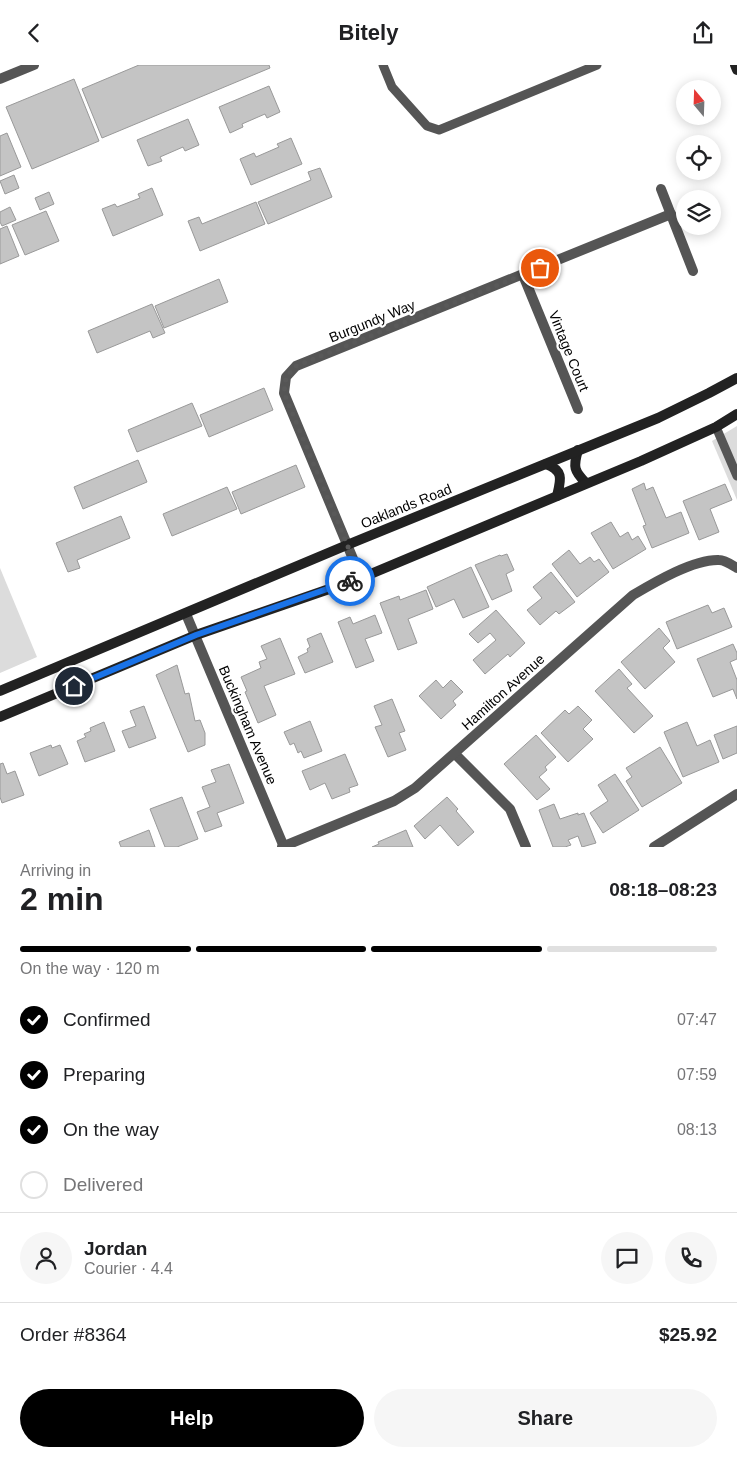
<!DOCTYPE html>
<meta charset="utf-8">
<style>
:root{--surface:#fff;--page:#f6f6f6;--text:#202124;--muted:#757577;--line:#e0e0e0;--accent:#000}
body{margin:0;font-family:Helvetica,sans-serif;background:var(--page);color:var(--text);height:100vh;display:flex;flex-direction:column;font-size:19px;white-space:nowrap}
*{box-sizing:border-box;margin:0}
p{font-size:16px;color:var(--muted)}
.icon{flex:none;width:28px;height:28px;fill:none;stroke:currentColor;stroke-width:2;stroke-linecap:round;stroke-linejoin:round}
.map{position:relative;height:782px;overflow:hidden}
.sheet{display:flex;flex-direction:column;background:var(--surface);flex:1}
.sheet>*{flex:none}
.needle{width:32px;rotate:341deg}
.tools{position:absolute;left:676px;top:15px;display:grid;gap:10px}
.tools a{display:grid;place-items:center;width:45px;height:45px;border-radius:50%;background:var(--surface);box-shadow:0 2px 12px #0003;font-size:25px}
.pin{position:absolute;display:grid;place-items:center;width:42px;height:42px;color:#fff;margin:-21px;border:2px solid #fff;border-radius:50%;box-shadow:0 1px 5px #0007}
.courier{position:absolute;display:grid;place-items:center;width:50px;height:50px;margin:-25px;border:4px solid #1a73e8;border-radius:50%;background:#fff;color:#222;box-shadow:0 1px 6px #0007}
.summary em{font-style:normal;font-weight:700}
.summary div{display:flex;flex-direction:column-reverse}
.summary{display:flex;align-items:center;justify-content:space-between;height:85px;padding:0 20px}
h1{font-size:32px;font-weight:700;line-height:38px}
.bar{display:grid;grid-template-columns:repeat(4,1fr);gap:8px 5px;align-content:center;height:60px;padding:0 20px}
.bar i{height:6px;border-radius:4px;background:var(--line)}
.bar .current{background:var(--accent)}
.bar p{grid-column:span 4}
.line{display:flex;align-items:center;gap:12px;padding:0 20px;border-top:1px solid var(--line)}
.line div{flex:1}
.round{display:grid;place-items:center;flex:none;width:52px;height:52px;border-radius:26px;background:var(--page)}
ol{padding:0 20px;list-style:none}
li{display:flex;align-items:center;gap:15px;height:55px}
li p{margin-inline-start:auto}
li .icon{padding:5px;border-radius:50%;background:var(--accent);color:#fff;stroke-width:4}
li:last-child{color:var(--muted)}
li i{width:28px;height:28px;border:2px solid var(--line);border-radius:50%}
.primary-button{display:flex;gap:10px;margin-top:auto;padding:10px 20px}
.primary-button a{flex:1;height:58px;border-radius:30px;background:var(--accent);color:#fff;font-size:20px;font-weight:700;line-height:58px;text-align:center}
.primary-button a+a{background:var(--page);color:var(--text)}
header{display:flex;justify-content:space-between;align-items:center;height:65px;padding:0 20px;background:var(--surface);font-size:22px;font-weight:700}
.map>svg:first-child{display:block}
.green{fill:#dcdcdc}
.building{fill:#c4c4c4;stroke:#999}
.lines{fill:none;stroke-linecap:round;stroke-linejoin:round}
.lane{stroke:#555;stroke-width:9}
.street{stroke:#555;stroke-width:10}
.secondary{stroke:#222;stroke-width:10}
.done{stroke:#595959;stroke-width:5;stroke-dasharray:0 9}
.route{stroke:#1a73e8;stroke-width:6}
.labels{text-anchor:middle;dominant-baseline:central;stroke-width:4.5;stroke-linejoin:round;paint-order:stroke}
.street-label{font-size:14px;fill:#000;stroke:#fff}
</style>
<header><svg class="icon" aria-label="back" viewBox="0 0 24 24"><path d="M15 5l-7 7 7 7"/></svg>Bitely<svg class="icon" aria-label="share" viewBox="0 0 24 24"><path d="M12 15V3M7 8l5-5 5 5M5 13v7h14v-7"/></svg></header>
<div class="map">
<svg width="737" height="782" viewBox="0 0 737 782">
<rect width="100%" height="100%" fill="#fff"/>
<g class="green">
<path d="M737 361V435L712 376Z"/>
<path d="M0 503 37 592 0 608Z"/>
</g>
<g class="building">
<path d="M139 0H269L270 3 102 73 82 24Z"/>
<path d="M74 14 99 76 32 104 6 42Z"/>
<path d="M269 21 280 47 267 53 265 49 242 59 243 62 230 68 219 42Z"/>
<path d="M188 54 199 80 185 86 183 82 160 92 162 96 148 101 137 75Z"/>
<path d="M7 68 21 102 0 111V71Z"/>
<path d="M291 73 302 99 251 120 240 94 254 88 256 92 279 82 277 79Z"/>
<path d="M320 103 332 132 268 159 258 137 311 115 308 107Z"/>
<path d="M14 110 19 123 5 129 0 116Z"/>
<path d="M152 123 163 150 113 171 102 144 115 139 117 142 140 133 138 129Z"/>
<path d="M49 127 54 139 40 145 35 133Z"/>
<path d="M256 137 265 159 200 186 188 156 199 152 202 159Z"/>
<path d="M10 142 16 155 2 161 0 157V147Z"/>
<path d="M46 146 59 176 25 190 12 160Z"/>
<path d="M7 161 19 191 0 199V164Z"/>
<path d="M219 214 228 237 164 263 155 241Z"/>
<path d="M152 239 165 268 153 273 150 266 97 288 88 266Z"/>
<path d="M264 323 273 345 209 372 200 350Z"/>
<path d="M192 338 202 361 137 387 128 365Z"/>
<path d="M138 395 147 417 83 444 74 422Z"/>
<path d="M296 400 305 422 241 449 232 427Z"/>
<path d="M644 418 646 425 653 422 666 453 681 447 689 468 652 483 643 461 646 460 632 424Z"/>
<path d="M725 419 732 435 710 444 719 467 699 475 683 436Z"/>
<path d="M227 422 237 444 172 471 163 449Z"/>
<path d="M121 451 130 473 77 495 80 503 68 507 56 478Z"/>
<path d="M611 457 620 472 628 467 632 475 638 471 646 484 613 504 591 468Z"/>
<path d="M569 485 580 499 590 492 594 497 599 494 609 507 577 532 552 499Z"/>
<path d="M507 489 514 505 506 509 512 526 492 535 475 500 500 490 501 491Z"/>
<path d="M471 502 489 542 463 553 454 534 436 542 427 522Z"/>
<path d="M551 507 575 537 559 549 556 546 540 560 527 545 542 533 533 522Z"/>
<path d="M426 525 433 544 408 554 417 578 398 585 380 538 399 531 400 535Z"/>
<path d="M708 540 712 548 724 543 732 562 677 584 666 557Z"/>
<path d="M496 545 525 578 510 592 508 589 485 609 473 595 496 575 490 568 478 578 469 569Z"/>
<path d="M375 550 382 568 365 574 374 596 356 603 338 557 350 552 353 559Z"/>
<path d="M659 563 670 576 663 583 675 597 645 624 621 597Z"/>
<path d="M321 568 333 597 305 608 298 592 308 587 307 584 310 582 307 574Z"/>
<path d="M280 573 295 609 264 621 276 650 258 658 245 627 247 626 241 612 261 603 259 597 267 594 261 581Z"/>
<path d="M733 579 737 588V594L730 597 737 615V634L733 624 713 632 697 594Z"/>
<path d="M177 600 185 629 189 628 195 656 200 655 205 668V680L188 687 156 610Z"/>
<path d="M619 604 632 619 627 623 653 651 634 668 595 626Z"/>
<path d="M436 615 443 623 451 615 463 627 453 636 456 640 441 654 419 631Z"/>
<path d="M392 634 405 666 399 668 406 685 388 692 375 662 382 660 374 641Z"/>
<path d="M144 641 156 673 129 683 122 666 136 661 130 646Z"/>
<path d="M578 641 592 655 583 664 593 674 568 697 541 668 565 645 569 649Z"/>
<path d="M310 656 322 686 304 693 301 686 298 688 294 678 290 680 284 667Z"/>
<path d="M104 657 115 686 85 697 77 676 86 672 84 669 91 666 90 663Z"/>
<path d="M687 657 697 681 710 675 719 697 683 712 664 667Z"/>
<path d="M737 661V688L723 694 714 670Z"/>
<path d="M536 670 556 692 545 702 547 705 539 712 550 724 537 735 504 699Z"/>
<path d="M51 680 52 683 60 680 68 699 39 711 30 688Z"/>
<path d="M660 682 682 718 642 742 626 716 632 712 626 703Z"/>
<path d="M345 689 358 720 349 723 350 727 332 734 325 718 310 725 302 706Z"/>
<path d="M3 698 7 709 15 706 24 730 2 738 0 732V699Z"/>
<path d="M229 699 244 738 217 748 222 761 205 767 197 747 210 742 202 722 216 717 211 705Z"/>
<path d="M615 709 639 745 603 768 590 748 608 736 598 720Z"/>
<path d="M182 732 198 774 177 782H165L150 744Z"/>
<path d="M447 732 458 744 456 746 474 767 458 781 440 760 425 774 414 761Z"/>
<path d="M554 739 560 754 578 748V750L584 748 596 778 582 782 578 771 568 775 571 780 565 782H553L539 745Z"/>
<path d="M149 765 155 782H121L119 777Z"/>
<path d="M406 765 413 782H372L379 779 378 777Z"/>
</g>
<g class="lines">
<g class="lane">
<path d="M383 0 392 22 427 61 439 65 597 0"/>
<path d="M716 362 737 411"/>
</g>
<g class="street">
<path d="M0 14 34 0"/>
<path d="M661 124 693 206"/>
<path d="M523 210 578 344"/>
<path d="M361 513 284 328 286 312 296 301 671 149"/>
<path d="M186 549 284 782"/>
<path d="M455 689 510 744 526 782"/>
<path d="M282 782 394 736 415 723 633 530C655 517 694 494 719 495 725 495 732 500 737 503"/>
<path d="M654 782 737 729"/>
</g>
<g class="secondary">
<path d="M735 0 737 5"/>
<path d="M578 385C573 402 574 406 586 418"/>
<path d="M546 399C564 406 561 414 557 431"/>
<path d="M0 626 347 480 658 353 709 328 737 313"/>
<path d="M0 652 196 570 361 513 641 396 716 362 737 349"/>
</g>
</g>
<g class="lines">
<path class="done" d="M350 516 361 513 284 328 286 312 296 301 540 203"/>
<path class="route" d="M74 621 196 570 350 516"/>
</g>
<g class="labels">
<g class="street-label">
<text transform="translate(372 256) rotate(-22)">Burgundy Way</text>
<text transform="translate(569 286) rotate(68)">Vintage Court</text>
<text transform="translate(406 441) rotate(-22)">Oaklands Road</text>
<text transform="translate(503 627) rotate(-42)">Hamilton Avenue</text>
<text transform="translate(248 660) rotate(67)">Buckingham Avenue</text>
</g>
</g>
</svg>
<div class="tools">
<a><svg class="needle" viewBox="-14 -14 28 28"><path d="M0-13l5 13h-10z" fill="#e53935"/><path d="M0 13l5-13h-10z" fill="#757577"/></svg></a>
<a><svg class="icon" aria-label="locate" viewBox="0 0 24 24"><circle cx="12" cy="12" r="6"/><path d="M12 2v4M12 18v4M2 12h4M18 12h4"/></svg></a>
<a><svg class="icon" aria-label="layers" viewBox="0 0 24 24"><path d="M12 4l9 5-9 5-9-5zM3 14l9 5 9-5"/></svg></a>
</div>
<div class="pin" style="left:540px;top:203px;background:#ea580c"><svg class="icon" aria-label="bag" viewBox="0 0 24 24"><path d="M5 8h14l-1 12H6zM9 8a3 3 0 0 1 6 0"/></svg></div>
<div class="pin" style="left:74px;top:621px;background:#1f2937"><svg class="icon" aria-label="home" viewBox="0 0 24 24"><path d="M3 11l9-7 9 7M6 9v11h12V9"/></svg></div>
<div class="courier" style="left:350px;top:516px"><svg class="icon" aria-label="bike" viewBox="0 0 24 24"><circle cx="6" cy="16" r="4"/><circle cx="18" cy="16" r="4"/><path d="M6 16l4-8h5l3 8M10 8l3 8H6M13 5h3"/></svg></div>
</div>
<section class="sheet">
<div class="summary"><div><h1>2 min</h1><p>Arriving in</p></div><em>08:18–08:23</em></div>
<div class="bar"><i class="current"></i><i class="current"></i><i class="current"></i><i></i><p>On the way · 120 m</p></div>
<ol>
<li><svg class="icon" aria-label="check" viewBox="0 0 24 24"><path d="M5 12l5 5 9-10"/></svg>Confirmed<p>07:47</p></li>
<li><svg class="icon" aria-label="check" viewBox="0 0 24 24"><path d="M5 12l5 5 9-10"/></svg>Preparing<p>07:59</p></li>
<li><svg class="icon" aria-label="check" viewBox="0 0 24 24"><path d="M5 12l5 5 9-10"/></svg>On the way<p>08:13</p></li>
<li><i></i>Delivered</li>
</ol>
<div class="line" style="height:90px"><a class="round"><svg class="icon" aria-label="person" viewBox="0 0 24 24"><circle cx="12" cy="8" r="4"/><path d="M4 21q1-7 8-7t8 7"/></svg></a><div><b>Jordan</b><p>Courier · 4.4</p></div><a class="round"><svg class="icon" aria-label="chat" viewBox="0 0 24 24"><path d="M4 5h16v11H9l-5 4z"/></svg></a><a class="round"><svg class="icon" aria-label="phone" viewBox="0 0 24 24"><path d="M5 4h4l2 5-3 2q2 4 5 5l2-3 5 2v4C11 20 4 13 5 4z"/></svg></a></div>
<div class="line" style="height:65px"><div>Order #8364</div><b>$25.92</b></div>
<div class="primary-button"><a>Help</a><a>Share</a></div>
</section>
